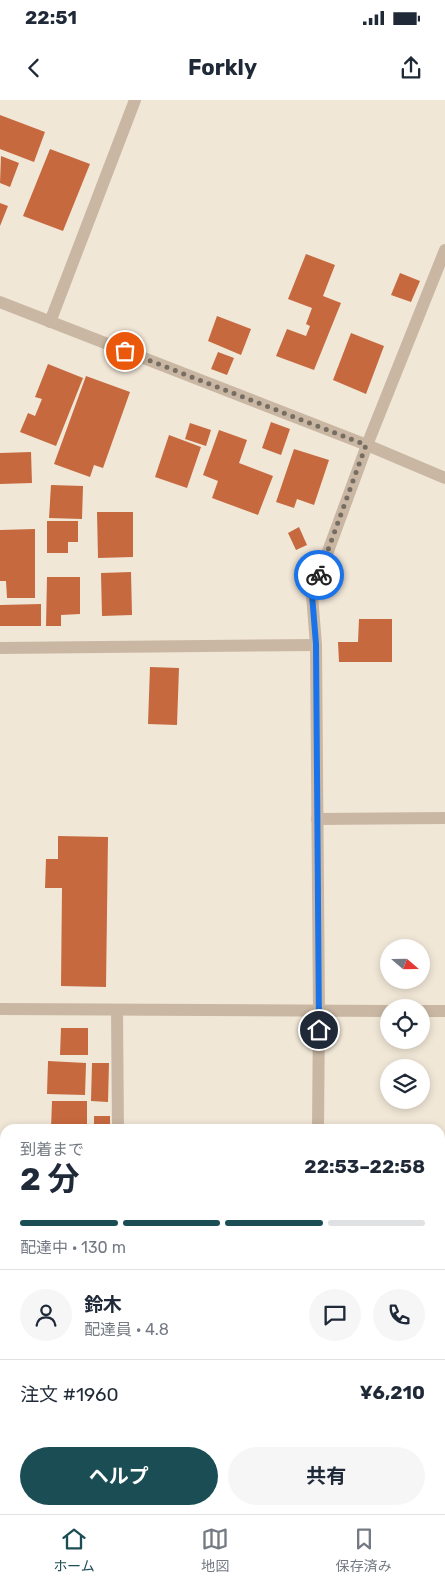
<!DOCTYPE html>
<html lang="ja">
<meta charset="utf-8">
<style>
:root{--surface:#fff;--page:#f6f6f7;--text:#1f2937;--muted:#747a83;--line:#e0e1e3;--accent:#1b4d55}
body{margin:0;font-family:Rubik,"Noto Sans JP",sans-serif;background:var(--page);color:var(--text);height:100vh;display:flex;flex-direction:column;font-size:19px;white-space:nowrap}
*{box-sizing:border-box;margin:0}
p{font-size:16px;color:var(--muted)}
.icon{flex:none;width:28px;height:28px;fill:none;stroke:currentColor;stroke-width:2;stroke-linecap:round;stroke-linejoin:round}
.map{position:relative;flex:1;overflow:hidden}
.details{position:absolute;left:0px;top:1024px;width:445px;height:391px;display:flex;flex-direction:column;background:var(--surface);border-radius:15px 15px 0 0;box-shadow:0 2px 8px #0003}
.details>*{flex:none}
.needle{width:32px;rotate:110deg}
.tools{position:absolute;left:380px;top:839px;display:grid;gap:10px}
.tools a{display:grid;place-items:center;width:50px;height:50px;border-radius:50%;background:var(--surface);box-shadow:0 2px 8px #0003;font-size:25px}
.pin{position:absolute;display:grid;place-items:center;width:42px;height:42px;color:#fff;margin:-21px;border:2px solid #fff;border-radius:50%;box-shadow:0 1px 5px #0007}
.courier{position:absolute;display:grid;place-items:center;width:50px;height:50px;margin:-25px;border:4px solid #1a73e8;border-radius:50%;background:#fff;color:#222;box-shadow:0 1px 6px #0007}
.head em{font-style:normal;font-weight:700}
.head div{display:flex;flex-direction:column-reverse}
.head{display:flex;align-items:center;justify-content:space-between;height:85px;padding:0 20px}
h1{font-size:32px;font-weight:700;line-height:38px}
.bar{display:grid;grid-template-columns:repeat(4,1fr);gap:8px 5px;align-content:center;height:60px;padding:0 20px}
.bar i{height:6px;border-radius:4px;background:var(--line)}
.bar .selected{background:var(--accent)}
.bar p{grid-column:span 4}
.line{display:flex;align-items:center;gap:12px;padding:0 20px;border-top:1px solid var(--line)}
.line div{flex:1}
.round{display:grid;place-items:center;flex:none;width:52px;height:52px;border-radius:26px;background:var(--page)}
.primary-button{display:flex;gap:10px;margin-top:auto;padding:10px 20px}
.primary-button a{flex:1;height:58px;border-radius:30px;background:var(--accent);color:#fff;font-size:20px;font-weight:700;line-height:58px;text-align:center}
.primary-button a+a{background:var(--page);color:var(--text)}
.status{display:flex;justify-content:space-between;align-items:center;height:35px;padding:0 25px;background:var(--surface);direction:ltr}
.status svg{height:14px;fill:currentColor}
header{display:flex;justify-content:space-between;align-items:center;height:65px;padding:0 20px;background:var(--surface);font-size:22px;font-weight:700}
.tabs{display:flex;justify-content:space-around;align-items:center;height:70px;border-top:1px solid var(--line);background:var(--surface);font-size:14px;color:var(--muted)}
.tabs a{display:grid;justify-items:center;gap:2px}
.tabs .selected{color:var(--accent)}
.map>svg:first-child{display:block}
.building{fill:#c7693f}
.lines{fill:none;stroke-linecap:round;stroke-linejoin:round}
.minor{stroke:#c9b7a3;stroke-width:12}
.done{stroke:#766d63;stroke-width:5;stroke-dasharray:0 9}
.route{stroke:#1a73e8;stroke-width:6}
</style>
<div class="status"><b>22:51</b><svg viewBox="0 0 49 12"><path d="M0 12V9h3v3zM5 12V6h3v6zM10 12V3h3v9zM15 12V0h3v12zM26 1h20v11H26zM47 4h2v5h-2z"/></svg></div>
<header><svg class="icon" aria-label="back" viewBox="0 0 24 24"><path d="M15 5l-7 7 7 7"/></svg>Forkly<svg class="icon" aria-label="share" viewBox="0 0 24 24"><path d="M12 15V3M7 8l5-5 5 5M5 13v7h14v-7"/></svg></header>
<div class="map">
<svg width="445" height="1414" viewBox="0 0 445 1414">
<rect width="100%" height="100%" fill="#f1e7d7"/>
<g class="building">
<path d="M0 15 45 32 34 62 0 49Z"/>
<path d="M50 49 90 64 63 131 23 116Z"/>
<path d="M1 56 19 63 10 87 0 83Z"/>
<path d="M0 103 8 106 0 126Z"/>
<path d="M306 154 335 165 323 196 341 203 314 270 276 256 287 229 306 236 310 226 306 224 312 208 288 199Z"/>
<path d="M400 173 420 181 411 202 391 195Z"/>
<path d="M217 216 251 229 241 255 208 241Z"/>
<path d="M351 233 384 246 366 294 333 280Z"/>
<path d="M218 252 234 258 227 275 211 269Z"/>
<path d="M48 264 83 278 56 346 20 332 28 313 35 316 42 299 35 297Z"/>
<path d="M86 276 130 292 103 368 94 365 90 377 54 364Z"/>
<path d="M271 322 290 329 281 355 262 348Z"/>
<path d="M190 323 211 330 206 346 185 339Z"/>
<path d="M219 330 247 340 239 363 273 376 258 415 212 398 218 381 203 375Z"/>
<path d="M169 335 201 347 187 388 155 377Z"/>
<path d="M294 349 329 360 314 405 297 399 294 408 276 402Z"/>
<path d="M31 352 32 383 0 384V353Z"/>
<path d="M51 385 83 386 82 419 49 418Z"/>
<path d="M97 412H133V457L98 458Z"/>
<path d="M47 421H78V442H68V453H47Z"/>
<path d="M299 427 307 445 296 450 288 433Z"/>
<path d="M35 429V498H7L6 481H0V430Z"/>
<path d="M131 472 132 515 102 516 101 473Z"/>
<path d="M47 477H80V514L61 515V526H46Z"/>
<path d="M41 504V526H0V505Z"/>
<path d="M359 519H392V562H339L338 542H358Z"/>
<path d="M150 567 179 568 177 625 148 624Z"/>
<path d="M58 736 108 737 106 887 61 886 62 788H45L46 759H58Z"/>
<path d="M61 928H88V955H60Z"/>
<path d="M48 961 86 963 85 995 47 994Z"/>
<path d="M92 963H109L108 1002 91 1001Z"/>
<path d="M52 1001H87V1029H51Z"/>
<rect x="94" y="1016" width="16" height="13"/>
</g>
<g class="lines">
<g class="minor">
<path d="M0 202 367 345 445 378"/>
<path d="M50 222 135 0"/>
<path d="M0 548 316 545"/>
<path d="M317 719 445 718"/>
<path d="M0 909 389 911"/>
<path d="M117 910 118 1029"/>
<path d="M421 911H445"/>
<path d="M318 1029 319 911 316 545 312 495 367 345 445 150"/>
<path d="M317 1414V1410"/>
</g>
</g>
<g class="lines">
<path class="done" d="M125 251 366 345 319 475"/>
<path class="route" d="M319 930 316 544 312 495 319 475"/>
</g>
</svg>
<div class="tools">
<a><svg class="needle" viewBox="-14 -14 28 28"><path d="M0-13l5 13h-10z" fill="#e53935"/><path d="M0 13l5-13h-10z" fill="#747a83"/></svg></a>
<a><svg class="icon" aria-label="locate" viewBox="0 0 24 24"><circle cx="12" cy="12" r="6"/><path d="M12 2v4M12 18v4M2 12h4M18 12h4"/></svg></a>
<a><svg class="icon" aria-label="layers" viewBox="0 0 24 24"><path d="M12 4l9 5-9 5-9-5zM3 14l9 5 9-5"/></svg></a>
</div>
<div class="pin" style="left:125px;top:251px;background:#ea580c"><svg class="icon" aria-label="bag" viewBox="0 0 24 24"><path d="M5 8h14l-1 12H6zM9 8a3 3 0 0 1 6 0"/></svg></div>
<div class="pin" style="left:319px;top:930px;background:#1f2937"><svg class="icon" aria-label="home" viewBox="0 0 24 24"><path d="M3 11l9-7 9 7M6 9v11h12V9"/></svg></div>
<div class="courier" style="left:319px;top:475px"><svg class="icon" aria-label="bike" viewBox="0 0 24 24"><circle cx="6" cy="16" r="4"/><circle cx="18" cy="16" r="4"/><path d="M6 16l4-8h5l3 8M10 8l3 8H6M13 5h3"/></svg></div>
<section class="details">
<div class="head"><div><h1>2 分</h1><p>到着まで</p></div><em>22:53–22:58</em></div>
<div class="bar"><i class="selected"></i><i class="selected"></i><i class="selected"></i><i></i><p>配達中 · 130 m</p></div>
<div class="line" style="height:90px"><a class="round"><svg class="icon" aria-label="person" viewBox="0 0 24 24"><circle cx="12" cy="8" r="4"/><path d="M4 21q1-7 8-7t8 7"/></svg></a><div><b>鈴木</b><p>配達員 · 4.8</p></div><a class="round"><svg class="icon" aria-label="chat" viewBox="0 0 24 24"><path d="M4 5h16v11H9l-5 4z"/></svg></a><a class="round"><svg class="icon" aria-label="phone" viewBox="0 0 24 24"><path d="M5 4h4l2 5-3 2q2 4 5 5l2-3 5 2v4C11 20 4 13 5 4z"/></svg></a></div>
<div class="line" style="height:65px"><div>注文 #1960</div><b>¥6,210</b></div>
<div class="primary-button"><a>ヘルプ</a><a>共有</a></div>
</section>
</div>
<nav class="tabs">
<a class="selected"><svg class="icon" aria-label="home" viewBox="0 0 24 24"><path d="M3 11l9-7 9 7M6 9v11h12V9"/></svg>ホーム</a>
<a><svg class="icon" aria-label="map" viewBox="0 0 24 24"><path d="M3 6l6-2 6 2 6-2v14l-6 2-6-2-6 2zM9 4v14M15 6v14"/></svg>地図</a>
<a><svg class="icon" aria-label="saved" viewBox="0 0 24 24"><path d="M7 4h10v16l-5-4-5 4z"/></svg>保存済み</a>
</nav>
